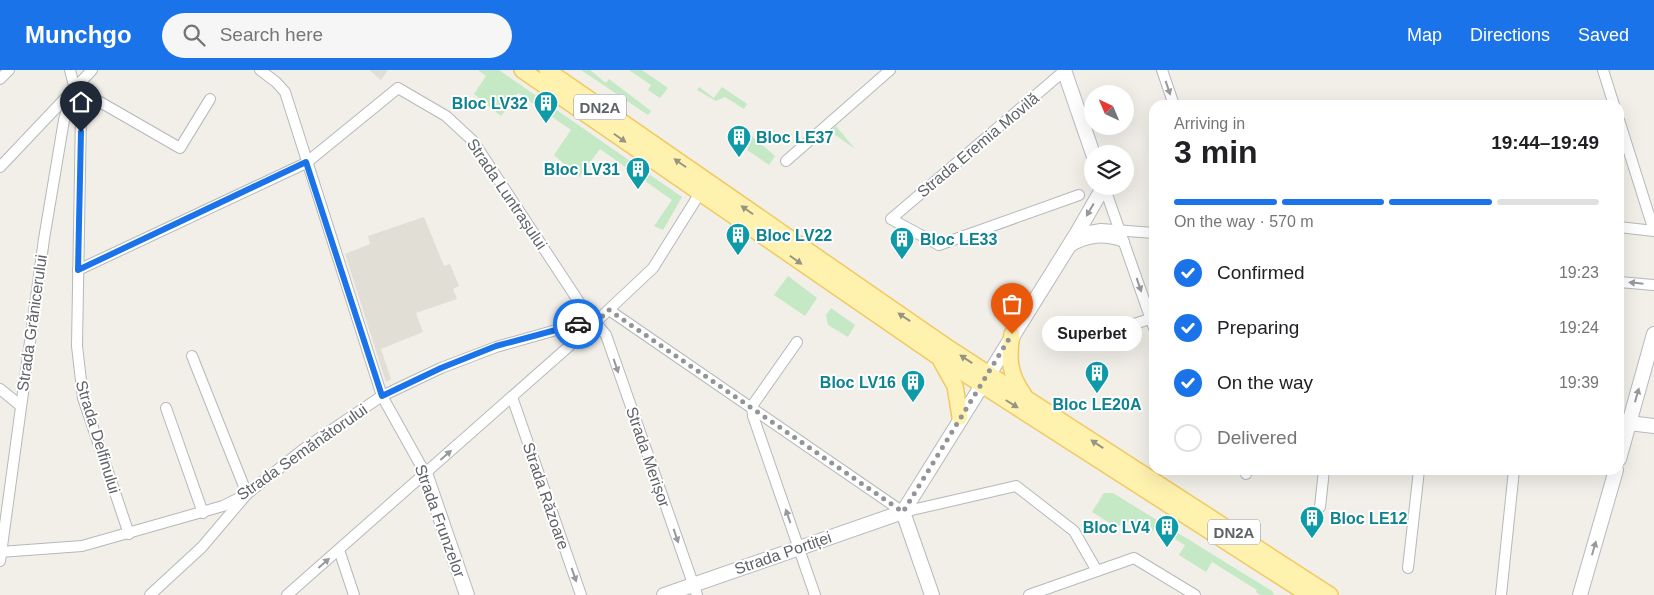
<!DOCTYPE html>
<meta charset="utf-8">
<style>
:root{--surface:#fff;--page:#f6f6f6;--text:#202124;--muted:#757577;--line:#e0e0e0;--accent:#1a73e8}
body{margin:0;font-family:Helvetica,sans-serif;background:var(--page);color:var(--text);height:100vh;display:flex;flex-direction:column;font-size:19px;white-space:nowrap}
*{box-sizing:border-box;margin:0}
p{font-size:16px;color:var(--muted)}
.icon{flex:none;width:28px;height:28px;fill:none;stroke:currentColor;stroke-width:2;stroke-linecap:round;stroke-linejoin:round}
.map{position:relative;flex:1;overflow:hidden}
.details{position:absolute;left:1149px;top:30px;width:475px;height:375px;display:flex;flex-direction:column;background:var(--surface);border-radius:15px;box-shadow:0 5px 20px #0002}
.details>*{flex:none}
.needle{width:32px;rotate:316deg}
.fabs{position:absolute;left:1084px;top:15px;display:grid;gap:10px}
.fabs a{display:grid;place-items:center;width:50px;height:50px;border-radius:50%;background:var(--surface);box-shadow:0 5px 20px #0002;font-size:25px}
.pin{position:absolute;display:grid;place-items:center;width:42px;height:42px;color:#fff;margin:-51px -21px;border-radius:50% 50% 50% 0;rotate:-45deg;box-shadow:0 0 5px #0007}
.pin .icon{rotate:45deg}
.courier{position:absolute;display:grid;place-items:center;width:50px;height:50px;margin:-25px;border:4px solid #1a73e8;border-radius:50%;background:#fff;color:#222;box-shadow:0 1px 6px #0007}
.bubble{position:absolute;height:35px;border-radius:18px;background:var(--surface);box-shadow:0 5px 20px #0002;font-size:16px;font-weight:600;line-height:35px;text-align:center}
.head em{font-style:normal;font-weight:600}
.head div{display:flex;flex-direction:column-reverse}
.head{display:flex;align-items:center;justify-content:space-between;height:85px;padding:0 25px}
h1{font-size:32px;font-weight:600;line-height:38px}
.bar{display:grid;grid-template-columns:repeat(4,1fr);gap:8px 5px;align-content:center;height:60px;padding:0 25px}
.bar i{height:6px;border-radius:4px;background:var(--line)}
.bar .current{background:var(--accent)}
.bar p{grid-column:span 4}
ol{padding:0 25px;list-style:none}
li{display:flex;align-items:center;gap:15px;height:55px}
li p{margin-inline-start:auto}
li .icon{padding:5px;border-radius:50%;background:var(--accent);color:#fff;stroke-width:4}
li:last-child{color:var(--muted)}
li i{width:28px;height:28px;border:2px solid var(--line);border-radius:50%}
header{display:flex;align-items:center;gap:30px;box-sizing:border-box;height:70px;padding:0 25px;background:var(--accent);color:#fff}
header strong{font-size:24px}
nav{display:flex;gap:28px;margin-inline-start:auto;font-size:18px}
.search{width:350px;height:45px;background:var(--page);display:flex;align-items:center;gap:12px;box-sizing:border-box;padding:0 18px;border-radius:28px;color:var(--muted);font-size:19px}
.map>svg:first-child{display:block}
.education{fill:#e1ded6}
.green{fill:#c5e8c5}
.lines{fill:none;stroke-linecap:round;stroke-linejoin:round}
.street-casing{stroke:#b5b8bc;stroke-width:12}
.secondary-casing{stroke:#b6babf;stroke-width:16}
.primary-casing{stroke:#f2c960;stroke-width:18}
.street{stroke:#fff;stroke-width:10}
.secondary{stroke:#fff;stroke-width:14}
.primary{stroke:#fff2af;stroke-width:15}
.oneway{fill:#979a9d}
.oneway2{fill:#979581}
.done{stroke:#929495;stroke-width:5;stroke-dasharray:0 9}
.route{stroke:#1a73e8;stroke-width:6}
.labels{text-anchor:middle;dominant-baseline:central;stroke-width:4;stroke-linejoin:round;paint-order:stroke}
.shield{fill:#fff;stroke:#8f9295;stroke-width:1}
.shield-label{font-size:15px;font-weight:bold;fill:#5f6368}
.culture-label{font-size:16px;font-weight:bold;fill:#0d838f;stroke:#fff;text-anchor:end}
.street-label{font-size:16px;fill:#5f6368;stroke:#fff}
</style>
<header>
<strong>Munchgo</strong>
<div class="search"><svg class="icon" aria-label="search" viewBox="0 0 24 24"><circle cx="10" cy="10" r="6"/><path d="M15 15l6 6"/></svg>Search here</div>
<nav><a>Map</a><a>Directions</a><a>Saved</a></nav>
</header>
<div class="map">
<svg width="1654" height="525" viewBox="0 0 1654 525">
<rect width="100%" height="100%" fill="#f1efe8"/>
<g class="education">
<path d="M369 0H388L381 10Z"/>
<path d="M424 147 444 196 450 194 459 216 453 219 457 229 416 243 423 262 381 279 391 309 386 312 345 184 370 174 368 166Z"/>
</g>
<g class="green">
<path d="M478 0H499L682 127 663 160 654 156 672 130 600 79 579 107 554 85 571 60 518 23 501 46 474 24 486 6Z"/>
<path d="M581 0H590L606 13 609 9 651 41 648 45Z"/>
<path d="M629 0H642L668 18 660 28 648 20 651 15Z"/>
<path d="M699 17 714 28 722 17 747 34 744 39 725 27 716 31 697 20Z"/>
<path d="M836 56 855 79 830 61Z"/>
<path d="M745 60 775 86 769 95 747 80 749 76 739 69Z"/>
<path d="M788 206 817 228 805 246 774 225Z"/>
<path d="M831 238 855 255 848 267 828 255 826 245Z"/>
<path d="M1104 423H1113L1272 521 1274 525H1260L1256 522 1257 520 1212 492 1206 502 1179 485 1185 475 1155 457 1150 465 1123 449 1118 458 1092 442Z"/>
</g>
<g class="lines">
<defs>
<g id="street">
<path d="M70 0 81 43 77 276 83 328 129 464"/>
<path d="M260 0 276 12 285 22 382 326 425 403"/>
<path d="M1162 0 1174 35"/>
<path d="M1603 0 1614 35"/>
<path d="M1064 1 891 149 939 175 1079 125"/>
<path d="M0 9 9 0"/>
<path d="M1619 50 1654 161 1619 157"/>
<path d="M786 91 890 0"/>
<path d="M0 97 92 0"/>
<path d="M1104 116 1154 258"/>
<path d="M1077 163 1101 159 1154 163"/>
<path d="M1070 177C1088 166 1104 165 1124 172"/>
<path d="M78 200 306 93 398 18 446 46 473 71 583 238 606 265 697 525"/>
<path d="M1619 212 1654 215"/>
<path d="M609 240 903 442 1016 416 1074 461 1097 501"/>
<path d="M1095 266 1150 249"/>
<path d="M797 272 752 336 753 346 815 525"/>
<path d="M0 319 21 336"/>
<path d="M512 327 581 525"/>
<path d="M166 338 203 443"/>
<path d="M1246 404V400"/>
<path d="M1320 437 1324 400"/>
<path d="M339 480 354 525"/>
<path d="M0 482 82 476 223 436 247 424 305 378 382 326 441 298 496 277 581 253 596 252"/>
<path d="M0 491 44 169 64 50 74 17 180 78 210 29"/>
<path d="M1408 498 1419 400"/>
<path d="M150 525 202 477 247 424 192 286"/>
<path d="M287 525 584 263 653 198 700 123"/>
<path d="M1029 525 1134 488 1195 525"/>
<path d="M1501 525 1514 400"/>
</g>
<g id="secondary">
<path d="M1064 0 1093 84"/>
<path d="M1629 353 1654 356"/>
<path d="M1619 389 1654 264"/>
<path d="M425 403 467 525"/>
<path d="M903 442 1077 163 1104 116"/>
<path d="M903 442 932 525"/>
<path d="M664 525 903 442"/>
<path d="M1580 525 1616 400"/>
</g>
<g id="primary">
<path d="M522 0 937 286 1309 525"/>
<path d="M547 0 944 275 1330 525"/>
<path d="M1012 264C1008 288 1009 304 1024 325"/>
<path d="M941 291 955 316 960 347"/>
</g>
</defs>
<use href="#street" class="street-casing"/>
<use href="#secondary" class="secondary-casing"/>
<use href="#primary" class="primary-casing"/>
<use href="#street" class="street"/>
<use href="#secondary" class="secondary"/>
<use href="#primary" class="primary"/>
</g>
<defs><path id="oneway-solid" d="M-6-.8H1V-3.2L6.5 0L1 3.2V.8H-6Z" transform="scale(1.25)"/></defs>
<g class="oneway">
<use href="#oneway-solid" transform="translate(1168 18) rotate(71)"/>
<use href="#oneway-solid" transform="translate(1090 140) rotate(120)"/>
<use href="#oneway-solid" transform="translate(1636 213) rotate(-174)"/>
<use href="#oneway-solid" transform="translate(1139 215) rotate(71)"/>
<use href="#oneway-solid" transform="translate(616 296) rotate(71)"/>
<use href="#oneway-solid" transform="translate(1637 325) rotate(-74)"/>
<use href="#oneway-solid" transform="translate(446 385) rotate(-41)"/>
<use href="#oneway-solid" transform="translate(788 446) rotate(-109)"/>
<use href="#oneway-solid" transform="translate(676 466) rotate(71)"/>
<use href="#oneway-solid" transform="translate(1594 478) rotate(-74)"/>
<use href="#oneway-solid" transform="translate(324 493) rotate(-41)"/>
<use href="#oneway-solid" transform="translate(574 505) rotate(71)"/>
</g>
<g class="oneway2">
<use href="#oneway-solid" transform="translate(620 68) rotate(35)"/>
<use href="#oneway-solid" transform="translate(680 93) rotate(-145)"/>
<use href="#oneway-solid" transform="translate(747 140) rotate(-145)"/>
<use href="#oneway-solid" transform="translate(796 190) rotate(35)"/>
<use href="#oneway-solid" transform="translate(904 247) rotate(-146)"/>
<use href="#oneway-solid" transform="translate(966 289) rotate(-147)"/>
<use href="#oneway-solid" transform="translate(1012 334) rotate(32)"/>
<use href="#oneway-solid" transform="translate(1097 374) rotate(-147)"/>
</g>
<g class="lines">
<path class="done" d="M578 254 596 252 609 240 903 442 1012 264"/>
<path class="route" d="M81 62 78 200 306 92 382 326 441 298 496 276 578 254"/>
</g>
<defs>
<symbol id="building-pin" viewBox="-11 -11 22 30"><path d="M0 17L-7.5 6A9.5 9.5 0 1 1 7.5 6Z" fill="#0f9aa8" stroke="#fff"/><path d="M-4-6H4V6H1V3H-1V6H-4ZM-2.5-4.3h1.7v1.8h-1.7ZM.8-4.3h1.7v1.8H.8ZM-2.5-1h1.7V.8h-1.7ZM.8-1h1.7V.8H.8Z" fill="#fff"/></symbol>
</defs>
<g fill-rule="evenodd">
<use href="#building-pin" x="532" y="19" width="28" height="38"/>
<use href="#building-pin" x="725" y="53" width="28" height="38"/>
<use href="#building-pin" x="624" y="85" width="28" height="38"/>
<use href="#building-pin" x="724" y="151" width="28" height="38"/>
<use href="#building-pin" x="888" y="155" width="28" height="38"/>
<use href="#building-pin" x="1083" y="289" width="28" height="38"/>
<use href="#building-pin" x="899" y="298" width="28" height="38"/>
<use href="#building-pin" x="1298" y="434" width="28" height="38"/>
<use href="#building-pin" x="1153" y="443" width="28" height="38"/>
</g>
<g class="labels">
<g class="shield">
<rect x="574" y="24.5" width="52" height="25" rx="4"/>
<rect x="1208" y="449.5" width="52" height="25" rx="4"/>
</g>
<g class="shield-label">
<text x="600" y="37">DN2A</text>
<text x="1234" y="462">DN2A</text>
</g>
<g class="culture-label">
<text x="528" y="33">Bloc LV32</text>
<text x="756" y="67" text-anchor="start">Bloc LE37</text>
<text x="620" y="99">Bloc LV31</text>
<text x="756" y="165" text-anchor="start">Bloc LV22</text>
<text x="920" y="169" text-anchor="start">Bloc LE33</text>
<text x="896" y="312">Bloc LV16</text>
<text x="1097" y="334" text-anchor="middle">Bloc LE20A</text>
<text x="1330" y="448" text-anchor="start">Bloc LE12</text>
<text x="1150" y="457">Bloc LV4</text>
</g>
<g class="street-label">
<text transform="translate(978 75) rotate(-40)">Strada Eremia Movilă</text>
<text transform="translate(507 124) rotate(56)">Strada Luntrașului</text>
<text transform="translate(32 253) rotate(-82)">Strada Grănicerului</text>
<text transform="translate(98 367) rotate(73)">Strada Delfinului</text>
<text transform="translate(302 382) rotate(-35)">Strada Semănătorului</text>
<text transform="translate(648 387) rotate(71)">Strada Merișor</text>
<text transform="translate(546 426) rotate(71)">Strada Răzoare</text>
<text transform="translate(440 451) rotate(70)">Strada Frunzelor</text>
<text transform="translate(783 483) rotate(-19)">Strada Portiței</text>
</g>
</g>
</svg>
<div class="fabs">
<a><svg class="needle" viewBox="-14 -14 28 28"><path d="M0-13l5 13h-10z" fill="#e53935"/><path d="M0 13l5-13h-10z" fill="#757577"/></svg></a>
<a><svg class="icon" aria-label="layers" viewBox="0 0 24 24"><path d="M12 4l9 5-9 5-9-5zM3 14l9 5 9-5"/></svg></a>
</div>
<div class="pin" style="left:1012px;top:264px;background:#ea580c"><svg class="icon" aria-label="bag" viewBox="0 0 24 24"><path d="M5 8h14l-1 12H6zM9 8a3 3 0 0 1 6 0"/></svg></div>
<div class="pin" style="left:81px;top:62px;background:#1f2937"><svg class="icon" aria-label="home" viewBox="0 0 24 24"><path d="M3 11l9-7 9 7M6 9v11h12V9"/></svg></div>
<div class="courier" style="left:578px;top:254px"><svg class="icon" aria-label="car" viewBox="0 0 24 24"><path d="M5 17H2v-5l4-1 3-4h7l3 4 3 1v5h-3M9 17h6M6 11h13"/><circle cx="7" cy="17" r="2"/><circle cx="17" cy="17" r="2"/></svg></div>
<div class="bubble" style="left:1042px;top:246px;width:100px">Superbet</div>
<section class="details">
<div class="head"><div><h1>3 min</h1><p>Arriving in</p></div><em>19:44–19:49</em></div>
<div class="bar"><i class="current"></i><i class="current"></i><i class="current"></i><i></i><p>On the way · 570 m</p></div>
<ol>
<li><svg class="icon" aria-label="check" viewBox="0 0 24 24"><path d="M5 12l5 5 9-10"/></svg>Confirmed<p>19:23</p></li>
<li><svg class="icon" aria-label="check" viewBox="0 0 24 24"><path d="M5 12l5 5 9-10"/></svg>Preparing<p>19:24</p></li>
<li><svg class="icon" aria-label="check" viewBox="0 0 24 24"><path d="M5 12l5 5 9-10"/></svg>On the way<p>19:39</p></li>
<li><i></i>Delivered</li>
</ol>
</section>
</div>
